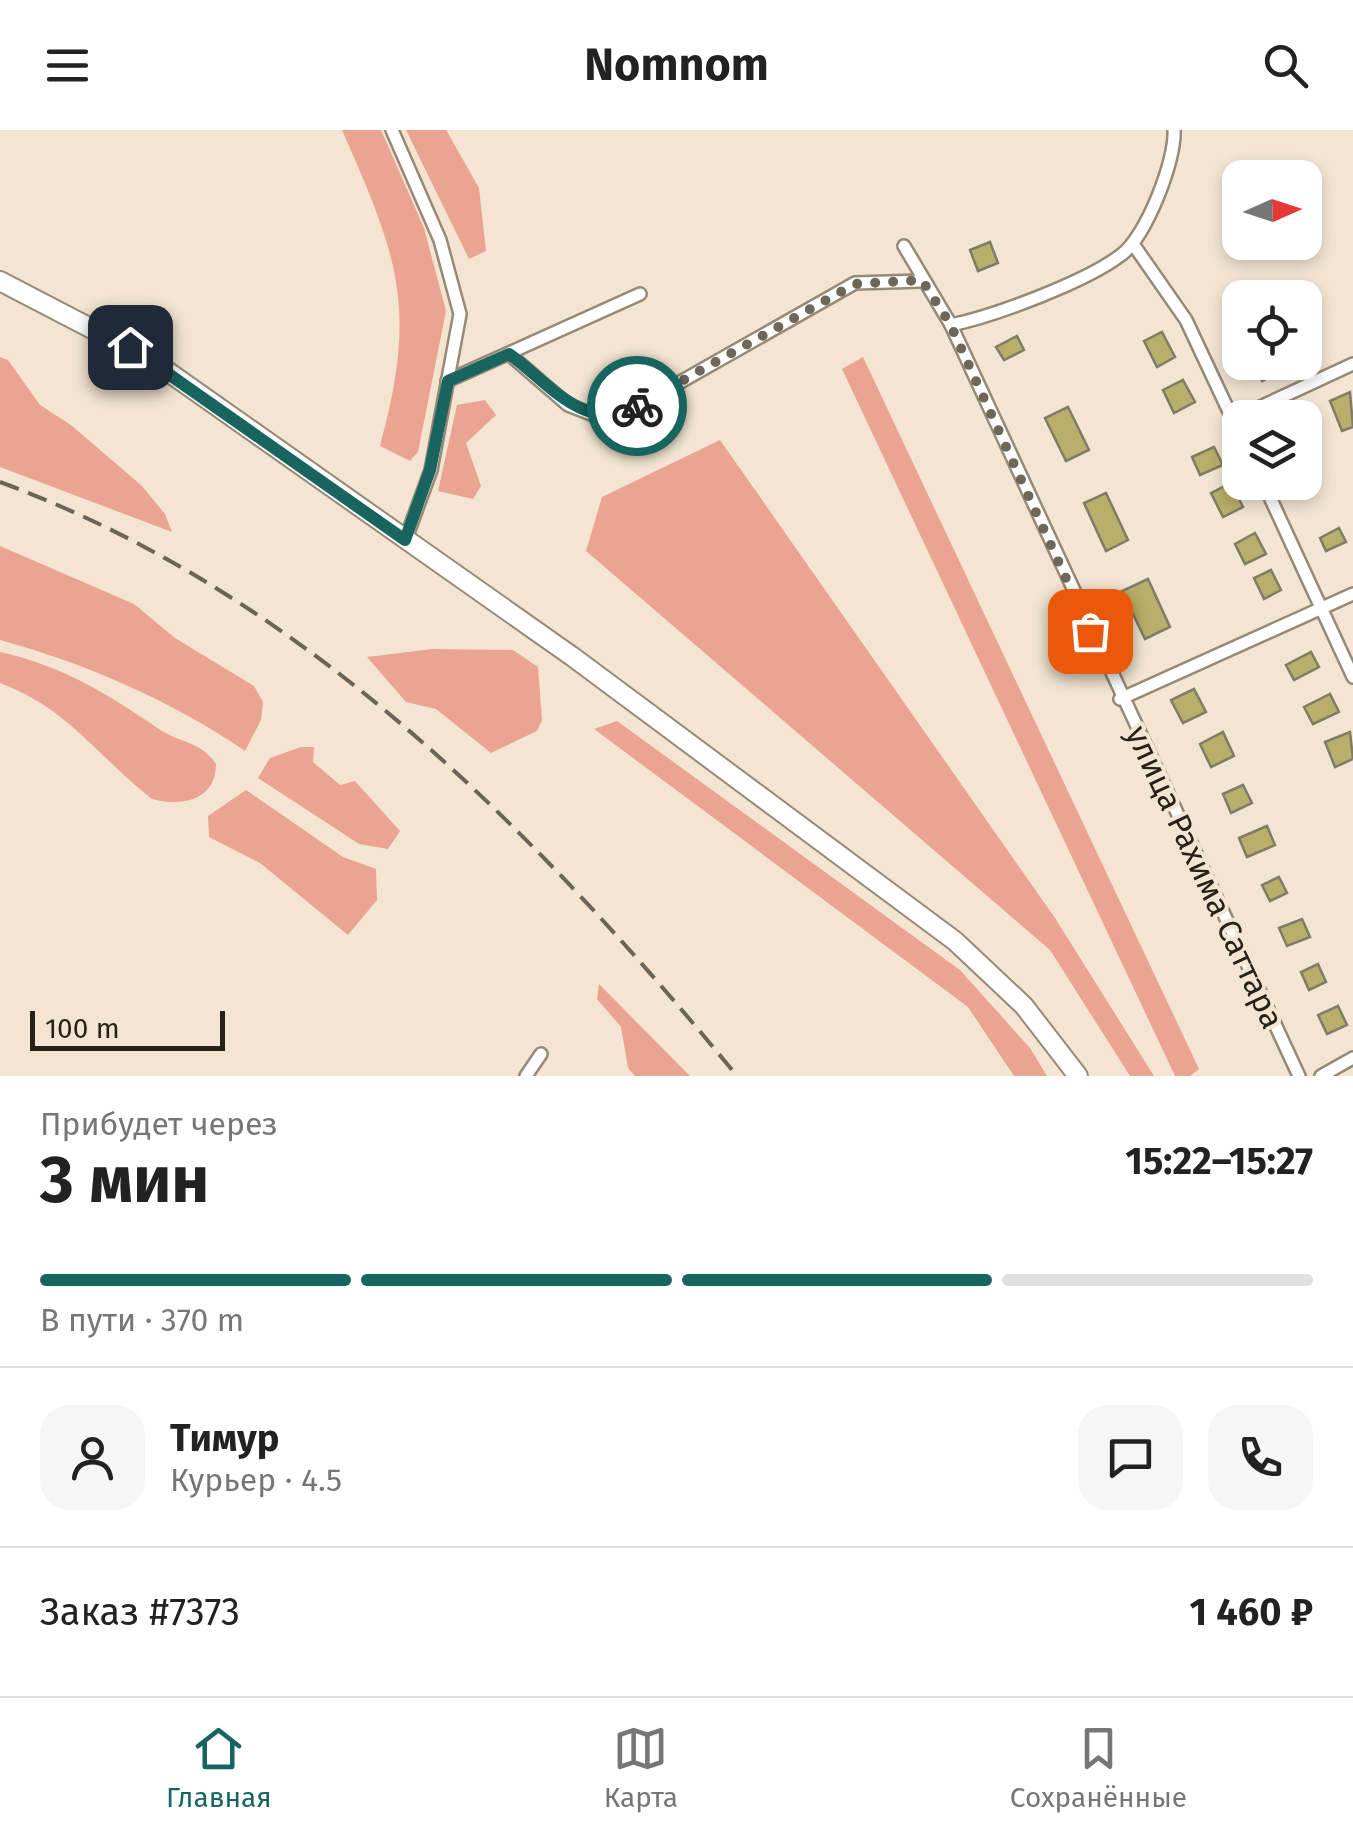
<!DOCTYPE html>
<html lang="ru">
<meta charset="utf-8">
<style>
:root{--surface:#fff;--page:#f6f6f6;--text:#222;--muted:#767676;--line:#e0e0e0;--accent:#186560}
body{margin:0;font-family:"Fira Sans",sans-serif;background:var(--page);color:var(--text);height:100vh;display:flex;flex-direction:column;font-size:38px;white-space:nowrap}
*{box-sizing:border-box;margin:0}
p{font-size:32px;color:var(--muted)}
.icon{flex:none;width:55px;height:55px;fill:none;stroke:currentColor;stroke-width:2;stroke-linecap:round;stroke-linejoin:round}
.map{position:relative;height:946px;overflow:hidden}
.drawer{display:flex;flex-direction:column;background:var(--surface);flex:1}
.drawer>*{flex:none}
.needle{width:65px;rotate:87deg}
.tools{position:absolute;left:1222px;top:30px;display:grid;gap:20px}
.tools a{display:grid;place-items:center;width:100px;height:100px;border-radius:20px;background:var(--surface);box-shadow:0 5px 15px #0003;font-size:50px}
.scale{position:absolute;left:30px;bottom:25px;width:195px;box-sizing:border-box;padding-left:10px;border:5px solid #262119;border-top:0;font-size:28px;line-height:35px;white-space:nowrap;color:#262119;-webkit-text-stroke:8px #f3e5d1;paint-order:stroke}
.pin{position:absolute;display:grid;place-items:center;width:85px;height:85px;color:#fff;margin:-42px;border-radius:20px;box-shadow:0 5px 15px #0006}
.courier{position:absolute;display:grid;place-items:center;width:100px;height:100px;margin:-50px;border:8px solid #186560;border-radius:50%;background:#fff;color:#222;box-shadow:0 2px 12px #0007}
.headline em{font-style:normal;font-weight:700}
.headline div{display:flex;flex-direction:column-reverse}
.headline{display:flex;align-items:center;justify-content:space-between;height:170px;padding:0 40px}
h1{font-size:65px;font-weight:700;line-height:75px}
.bar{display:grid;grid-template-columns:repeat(4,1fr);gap:15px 10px;align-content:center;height:120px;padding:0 40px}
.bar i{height:12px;border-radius:8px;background:var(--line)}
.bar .on{background:var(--accent)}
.bar p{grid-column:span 4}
.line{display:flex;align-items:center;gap:25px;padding:0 40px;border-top:2px solid var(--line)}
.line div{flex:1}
.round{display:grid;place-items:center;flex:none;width:105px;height:105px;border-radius:30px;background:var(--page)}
header{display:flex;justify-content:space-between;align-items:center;height:130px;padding:0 40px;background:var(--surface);font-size:45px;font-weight:700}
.tab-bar{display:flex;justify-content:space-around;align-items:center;height:140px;border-top:2px solid var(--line);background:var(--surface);font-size:28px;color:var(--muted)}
.tab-bar a{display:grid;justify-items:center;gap:5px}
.tab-bar .on{color:var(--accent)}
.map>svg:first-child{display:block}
.forest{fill:#eba492}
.building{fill:#b9ae6a;stroke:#7f7c67;stroke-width:2.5}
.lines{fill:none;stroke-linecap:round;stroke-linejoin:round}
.minor-casing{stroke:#968a77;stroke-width:16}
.secondary-casing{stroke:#968a77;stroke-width:22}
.minor{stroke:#fff;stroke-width:11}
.secondary{stroke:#fff;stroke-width:18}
.rail{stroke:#6c6458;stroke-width:4;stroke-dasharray:20 10;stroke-linecap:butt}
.done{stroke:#6e6659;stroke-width:10;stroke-dasharray:0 18}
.route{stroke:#186560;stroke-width:12}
.labels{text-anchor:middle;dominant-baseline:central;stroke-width:8;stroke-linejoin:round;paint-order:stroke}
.street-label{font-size:32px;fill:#262119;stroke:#f3e5d1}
</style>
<header><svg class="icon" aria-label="menu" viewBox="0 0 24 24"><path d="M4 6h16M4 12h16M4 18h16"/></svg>Nomnom<svg class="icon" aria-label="search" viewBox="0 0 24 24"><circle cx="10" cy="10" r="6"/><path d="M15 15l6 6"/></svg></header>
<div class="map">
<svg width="1353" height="946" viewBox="0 0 1353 946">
<rect width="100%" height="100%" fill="#f3e5d1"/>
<g class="forest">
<path d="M342 0H381L424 98 446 181 418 322 410 331 380 316C418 177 398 127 342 0Z"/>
<path d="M406 0H446L449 5 479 58 486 121 469 129Z"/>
<path d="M0 227 8 230 40 275 71 295 142 356 165 384 172 402 0 337Z"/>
<path d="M863 227 1199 939 1190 946H1175L842 239Z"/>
<path d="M485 270 496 285 466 313 481 356 473 369 438 361 457 275Z"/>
<path d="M720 310 1055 788 1154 946H1130L1050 820 586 421 602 367Z"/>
<path d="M0 416 134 474 175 508 254 556 263 572 261 590 245 621C170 570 87 534 0 510Z"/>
<path d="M432 519 513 520 538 537 542 590 537 601 491 623 436 579 406 572 367 527Z"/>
<path d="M0 522C63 536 106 563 159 599 179 613 201 611 216 634 216 670 182 677 152 669 97 626 69 579 0 553Z"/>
<path d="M617 591 960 840 1030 918 1047 946H1014L968 877 594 599Z"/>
<path d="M301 617H314L313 632 340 655 355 651 400 701 388 719 359 714 258 648 270 628Z"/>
<path d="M246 660 343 727 376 739 377 770 348 805 260 733 209 707 208 686Z"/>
<path d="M599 854 690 946H635L628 938 621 897 597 869Z"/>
</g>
<g class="building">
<path d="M990 112 998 133 978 141 970 120Z"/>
<path d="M1162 202 1175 227 1157 237 1144 211Z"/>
<path d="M1017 206 1024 220 1004 230 996 217Z"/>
<path d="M1252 232H1277L1281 241 1262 251Z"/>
<path d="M1183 250 1195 272 1174 283 1163 260Z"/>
<path d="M1350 262 1353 297 1342 301 1330 271Z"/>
<path d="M1068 277 1089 320 1066 331 1045 288Z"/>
<path d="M1214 317 1223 335 1200 345 1192 327Z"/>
<path d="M1231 353 1243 377 1223 387 1211 363Z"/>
<path d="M1106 363 1128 410 1106 421 1084 373Z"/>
<path d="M1339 398 1346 412 1326 421 1320 408Z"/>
<path d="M1255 403 1266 424 1245 434 1235 414Z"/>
<path d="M1271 440 1281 460 1264 469 1254 448Z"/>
<path d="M1148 449 1170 497 1145 509 1122 461Z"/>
<path d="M1311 522 1319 537 1294 550 1286 535Z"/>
<path d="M1194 559 1206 582 1183 593 1171 570Z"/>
<path d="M1330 564 1339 582 1313 594 1304 577Z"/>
<path d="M1223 602 1234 626 1211 637 1200 614Z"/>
<path d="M1350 602 1353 629 1335 637 1325 612Z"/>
<path d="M1243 655 1252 673 1231 683 1223 664Z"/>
<path d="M1267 696 1275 715 1247 727 1239 708Z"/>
<path d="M1279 747 1287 763 1270 771 1262 755Z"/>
<path d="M1302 789 1310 807 1287 816 1279 798Z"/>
<path d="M1318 834 1326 852 1309 860 1301 842Z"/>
<path d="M1338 876 1347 895 1327 904 1318 885Z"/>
</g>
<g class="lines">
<defs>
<g id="minor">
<path d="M392 0 440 110 460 184 431 340 405 411"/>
<path d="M1133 114 1186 190 1240 305"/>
<path d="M904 116 951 195 1299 946"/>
<path d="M951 195C994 186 1086 152 1121 125 1146 107 1176 30 1174 0"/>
<path d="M509 224 568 275 599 287 631 280 855 153 922 151"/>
<path d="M447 251 640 164"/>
<path d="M1232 290 1353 234"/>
<path d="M1263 352 1353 547"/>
<path d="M1120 569 1353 464"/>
<path d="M526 946 541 924"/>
<path d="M1321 946 1353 928"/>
</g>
<path id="secondary" d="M0 151 150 229 573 527 955 811 1024 876 1078 946"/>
</defs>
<use href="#minor" class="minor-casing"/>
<use href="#secondary" class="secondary-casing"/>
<use href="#minor" class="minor"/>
<use href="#secondary" class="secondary"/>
<path class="rail" d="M0 352C304 464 535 700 737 946"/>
</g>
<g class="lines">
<path class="done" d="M637 276 855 154 922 150 950 194 1090 501"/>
<path class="route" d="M130 217 405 410 430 340 448 251 509 224C549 252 583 304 637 276"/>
</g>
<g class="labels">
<g class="street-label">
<text transform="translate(1205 747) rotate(65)">улица Рахима Саттара</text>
</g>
</g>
</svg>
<div class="tools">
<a><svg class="needle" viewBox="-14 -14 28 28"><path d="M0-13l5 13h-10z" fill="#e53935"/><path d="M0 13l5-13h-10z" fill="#767676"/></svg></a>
<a><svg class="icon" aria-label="locate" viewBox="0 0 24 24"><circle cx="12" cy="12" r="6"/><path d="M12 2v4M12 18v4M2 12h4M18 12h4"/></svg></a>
<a><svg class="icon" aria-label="layers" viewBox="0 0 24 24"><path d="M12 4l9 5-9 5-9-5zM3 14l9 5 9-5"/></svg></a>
</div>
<div class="scale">100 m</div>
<div class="pin" style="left:1090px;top:501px;background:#ea580c"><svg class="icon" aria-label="bag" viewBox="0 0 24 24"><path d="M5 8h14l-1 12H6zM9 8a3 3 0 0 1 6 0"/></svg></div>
<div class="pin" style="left:130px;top:217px;background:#1f2937"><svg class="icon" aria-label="home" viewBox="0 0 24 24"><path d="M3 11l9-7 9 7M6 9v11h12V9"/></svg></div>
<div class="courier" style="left:637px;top:276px"><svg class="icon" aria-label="bike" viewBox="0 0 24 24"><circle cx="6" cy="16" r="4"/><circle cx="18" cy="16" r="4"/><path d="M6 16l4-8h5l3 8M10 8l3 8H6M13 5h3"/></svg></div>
</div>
<section class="drawer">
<div class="headline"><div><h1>3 мин</h1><p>Прибудет через</p></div><em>15:22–15:27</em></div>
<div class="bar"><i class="on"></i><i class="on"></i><i class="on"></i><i></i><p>В пути · 370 m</p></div>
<div class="line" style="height:180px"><a class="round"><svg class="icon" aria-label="person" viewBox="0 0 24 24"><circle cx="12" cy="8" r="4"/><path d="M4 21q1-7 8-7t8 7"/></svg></a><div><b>Тимур</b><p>Курьер · 4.5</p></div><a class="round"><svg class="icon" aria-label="chat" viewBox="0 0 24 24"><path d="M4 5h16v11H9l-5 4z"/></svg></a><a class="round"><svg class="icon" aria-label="phone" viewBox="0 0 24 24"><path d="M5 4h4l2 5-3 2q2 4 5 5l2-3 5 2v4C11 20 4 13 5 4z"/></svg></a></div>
<div class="line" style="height:130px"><div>Заказ #7373</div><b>1 460 ₽</b></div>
</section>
<nav class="tab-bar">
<a class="on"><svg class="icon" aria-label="home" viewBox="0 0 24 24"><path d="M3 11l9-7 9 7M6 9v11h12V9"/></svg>Главная</a>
<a><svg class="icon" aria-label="map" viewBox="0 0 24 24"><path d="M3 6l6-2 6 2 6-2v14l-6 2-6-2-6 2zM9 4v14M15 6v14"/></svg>Карта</a>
<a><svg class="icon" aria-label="saved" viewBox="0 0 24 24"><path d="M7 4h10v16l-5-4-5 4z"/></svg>Сохранённые</a>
</nav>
